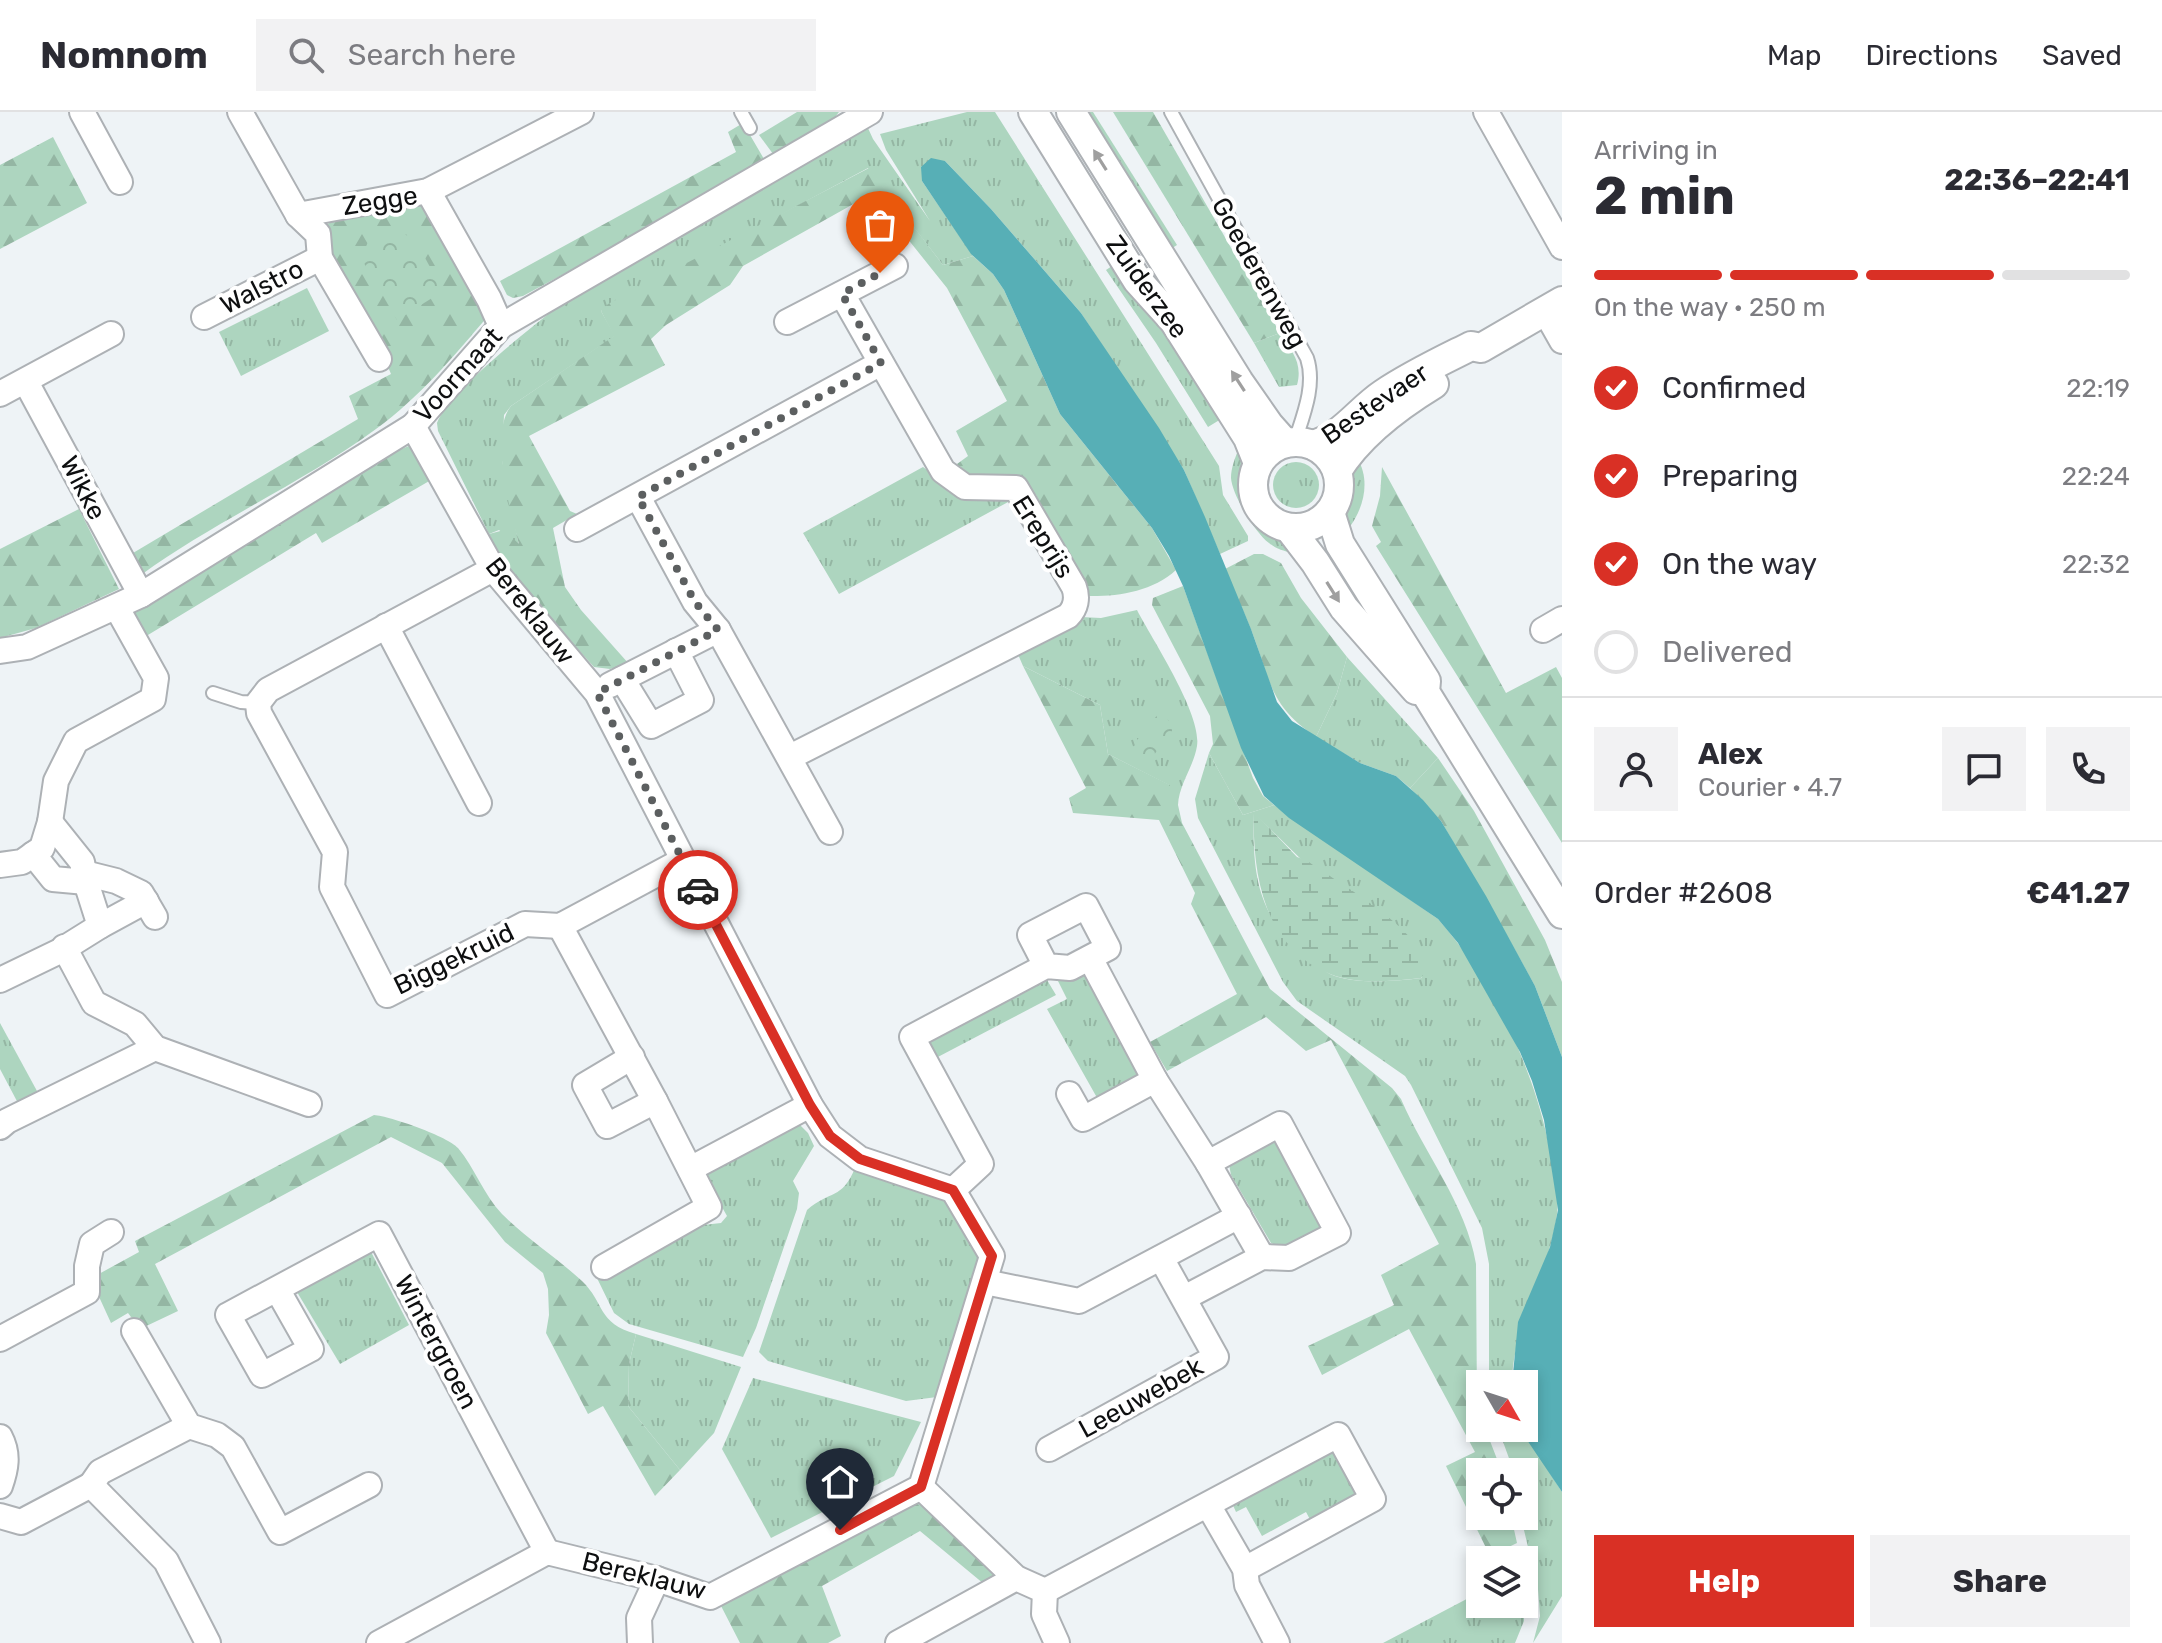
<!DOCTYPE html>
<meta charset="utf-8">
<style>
:root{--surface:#fff;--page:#f2f2f3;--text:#2b2b33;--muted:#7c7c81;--line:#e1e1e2;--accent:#d93025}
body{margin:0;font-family:Rubik,sans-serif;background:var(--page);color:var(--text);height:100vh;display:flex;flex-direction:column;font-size:30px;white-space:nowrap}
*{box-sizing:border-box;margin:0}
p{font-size:26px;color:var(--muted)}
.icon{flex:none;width:44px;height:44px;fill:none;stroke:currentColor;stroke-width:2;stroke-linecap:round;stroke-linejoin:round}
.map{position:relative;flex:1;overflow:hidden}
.sheet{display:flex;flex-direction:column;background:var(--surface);width:600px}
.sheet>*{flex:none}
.needle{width:52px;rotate:129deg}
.controls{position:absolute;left:1466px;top:1258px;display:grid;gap:16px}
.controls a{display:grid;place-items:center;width:72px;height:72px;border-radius:0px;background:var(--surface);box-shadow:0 4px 12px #0003;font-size:40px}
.pin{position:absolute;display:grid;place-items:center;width:68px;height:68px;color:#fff;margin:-82px -34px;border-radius:50% 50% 50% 0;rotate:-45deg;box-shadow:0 0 8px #0007}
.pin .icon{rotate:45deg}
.courier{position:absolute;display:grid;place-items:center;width:80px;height:80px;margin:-40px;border:6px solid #d93025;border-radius:50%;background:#fff;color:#222;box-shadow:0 2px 10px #0007}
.summary em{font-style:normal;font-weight:700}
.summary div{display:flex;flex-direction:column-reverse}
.summary{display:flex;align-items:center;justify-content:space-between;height:136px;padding:0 32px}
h1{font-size:52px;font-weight:700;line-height:60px}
.bar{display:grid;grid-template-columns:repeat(4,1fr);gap:12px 8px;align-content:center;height:96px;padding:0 32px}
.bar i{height:10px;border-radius:6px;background:var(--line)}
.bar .selected{background:var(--accent)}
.bar p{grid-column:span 4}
.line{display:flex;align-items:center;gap:20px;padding:0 32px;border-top:2px solid var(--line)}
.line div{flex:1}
.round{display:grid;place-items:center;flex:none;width:84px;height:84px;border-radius:0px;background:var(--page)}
ol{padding:0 32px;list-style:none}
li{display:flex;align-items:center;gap:24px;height:88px}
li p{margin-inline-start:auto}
li .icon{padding:8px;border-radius:50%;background:var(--accent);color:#fff;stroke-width:4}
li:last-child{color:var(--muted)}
li i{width:44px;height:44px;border:4px solid var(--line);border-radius:50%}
.action{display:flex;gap:16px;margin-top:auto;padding:16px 32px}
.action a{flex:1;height:92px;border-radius:0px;background:var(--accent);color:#fff;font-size:32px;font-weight:700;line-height:92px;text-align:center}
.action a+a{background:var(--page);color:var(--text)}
header{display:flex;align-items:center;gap:48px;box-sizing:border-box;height:112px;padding:0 40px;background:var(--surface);border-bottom:2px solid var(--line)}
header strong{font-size:38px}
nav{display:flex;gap:44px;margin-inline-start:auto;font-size:28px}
.search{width:560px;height:72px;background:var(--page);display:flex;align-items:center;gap:20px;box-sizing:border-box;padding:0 28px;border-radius:0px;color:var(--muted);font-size:30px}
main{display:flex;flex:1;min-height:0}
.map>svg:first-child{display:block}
.grass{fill:url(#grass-tufts);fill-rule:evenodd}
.forest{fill:url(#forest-firs)}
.wetland{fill:url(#wetland-marsh)}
.park{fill:url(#park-crowns)}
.water{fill:#57afb6}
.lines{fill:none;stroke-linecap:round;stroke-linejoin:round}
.service-casing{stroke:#adb1b5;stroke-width:16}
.minor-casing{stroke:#adb1b5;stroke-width:28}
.tertiary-casing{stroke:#adb1b5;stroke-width:32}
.service{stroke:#fff;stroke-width:12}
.minor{stroke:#fff;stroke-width:24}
.tertiary{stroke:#fff;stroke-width:28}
.oneway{fill:#9f9f9f}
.done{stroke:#5c5f60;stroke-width:8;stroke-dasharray:0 14.4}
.route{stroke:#d93025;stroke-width:10}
.labels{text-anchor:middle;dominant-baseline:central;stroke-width:8;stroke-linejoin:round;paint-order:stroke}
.street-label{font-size:26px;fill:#0e0f10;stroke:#fff}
</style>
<header>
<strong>Nomnom</strong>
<div class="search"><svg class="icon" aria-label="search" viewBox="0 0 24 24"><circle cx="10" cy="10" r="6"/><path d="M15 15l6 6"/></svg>Search here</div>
<nav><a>Map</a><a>Directions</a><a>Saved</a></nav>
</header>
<main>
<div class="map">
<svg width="1562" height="1531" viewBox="0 0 1562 1531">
<defs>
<pattern id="grass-tufts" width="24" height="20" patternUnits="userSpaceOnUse" patternTransform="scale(2)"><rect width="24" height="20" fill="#add5bf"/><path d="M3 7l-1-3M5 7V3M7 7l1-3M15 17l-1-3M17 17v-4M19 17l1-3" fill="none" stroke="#94b6a3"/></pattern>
<pattern id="forest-firs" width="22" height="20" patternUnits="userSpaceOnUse" patternTransform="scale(2)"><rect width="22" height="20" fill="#add5bf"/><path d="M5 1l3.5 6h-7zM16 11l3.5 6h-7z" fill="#94b6a3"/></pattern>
<pattern id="wetland-marsh" width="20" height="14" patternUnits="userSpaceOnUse" patternTransform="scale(2)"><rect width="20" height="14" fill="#add5bf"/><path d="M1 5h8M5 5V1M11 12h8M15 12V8" fill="none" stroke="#94b6a3"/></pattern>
<pattern id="park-crowns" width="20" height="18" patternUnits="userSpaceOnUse" patternTransform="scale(2)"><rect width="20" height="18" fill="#add5bf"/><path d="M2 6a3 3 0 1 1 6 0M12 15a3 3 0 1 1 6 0" fill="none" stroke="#94b6a3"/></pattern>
</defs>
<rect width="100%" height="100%" fill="#eef3f6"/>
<g class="grass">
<path d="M967 0H995L1219 354 1223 383 1248 424V429L1220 442 1184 358 1081 201 991 97 945 49 922 69 973 144 943 153 868 56 601 199 615 224 511 294 504 303 502 348 519 434 499 418 489 422 438 319 437 311C449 279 532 215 561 192L867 14 873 27 930 109 886 38 880 22Z"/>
<path d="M1079 0H1093L1177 133 1166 140Z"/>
<path d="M1118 150 1226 304 1208 315 1156 231 1106 158Z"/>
<path d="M307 176 329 219 241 264 219 220Z"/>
<path d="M1280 221C1292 239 1303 251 1297 273L1279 275 1254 231Z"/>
<path d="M1239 336C1241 342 1245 348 1246 354 1249 373 1239 381 1252 403 1264 421 1282 421 1292 441 1284 439 1276 437 1269 431 1256 422 1232 383 1231 366 1231 356 1235 346 1239 336Z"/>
<path d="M1357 346C1371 368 1364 397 1348 417 1346 413 1344 409 1343 404 1343 398 1354 354 1357 346Z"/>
<circle cx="1296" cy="373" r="23"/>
<path d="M923 355 957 380 1010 389 839 482 803 421Z"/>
<path d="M1137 498C1153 529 1202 602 1197 634 1194 654 1179 672 1178 693H1169V673L1108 642 1100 593 1023 554 1017 540 1081 505 1101 506Z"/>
<path d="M1347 545 1438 646 1410 676 1396 664 1360 651 1316 625 1337 581Z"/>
<path d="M1209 641 1243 703 1274 693 1438 807C1496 872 1542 973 1553 1059 1554 1073 1559 1088 1557 1102 1550 1159 1512 1213 1512 1272H1489V1152L1482 1116 1411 973 1405 964 1297 889 1283 870 1198 706 1195 687ZM1254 701 1422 866C1395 869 1355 873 1330 862 1322 858 1314 849 1306 843 1257 806 1252 759 1254 701Z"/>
<path d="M1085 856 1142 967 1100 991 1047 897 1067 887 1057 867Z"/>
<path d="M1044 863 1056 883 934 947 923 925Z"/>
<path d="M0 911 37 979 33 985 19 993 0 957Z"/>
<path d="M799 1012 808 1021 814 1034 793 1069 799 1081 797 1097 756 1216 743 1245 629 1212 614 1201 596 1164 683 1120 703 1113 721 1111 727 1104 704 1063 720 1052Z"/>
<path d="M1274 1024 1327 1118 1287 1138 1271 1131 1231 1063 1228 1047Z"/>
<path d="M855 1056 943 1084 978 1141 979 1154 937 1285 906 1289 768 1249 759 1240 807 1098C830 1078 842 1088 855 1056Z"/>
<path d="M370 1138 409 1213 340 1252 297 1180 302 1173Z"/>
<path d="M636 1222 741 1255 714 1321 680 1358 628 1294 629 1252Z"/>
<path d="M753 1266 921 1310 894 1364 771 1426 722 1337Z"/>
<path d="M1498 1316H1521L1562 1380V1484L1533 1531 1540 1504 1538 1477 1523 1414 1524 1360H1514Z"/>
<path d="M1333 1337 1356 1380 1353 1386 1314 1415 1306 1400 1262 1424 1246 1395 1236 1400 1232 1391Z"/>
<path d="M1524 1477V1509L1515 1531H1383L1480 1480V1492H1524Z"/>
</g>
<g class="forest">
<path d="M797 0H839L828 14 776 46 759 23Z"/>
<path d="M1113 0H1153L1280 221 1254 231Z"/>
<path d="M743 11 767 52 523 184 513 186 507 183 500 169 736 40 728 20Z"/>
<path d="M53 25 87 91 0 137V53Z"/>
<path d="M869 56 943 153 973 144 993 162 1004 178 1060 302 1152 416 1176 458C1152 480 1116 485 1085 484L1036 383 1030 376 969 372 957 352 968 344 956 319 1007 289 947 176 879 91 868 87 857 90 743 154 730 173 666 213 651 227 665 253 529 324 570 399 577 402 553 416 565 475 581 498 629 552 610 557 594 555 520 473 504 451 489 422 504 418 519 432C510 399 489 321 511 294L614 224 601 199 608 192Z"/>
<path d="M430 83 488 204C453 245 420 285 376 317 301 372 215 409 141 463L128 444 358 307 349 284 391 262 383 243 328 148 326 113 333 109Z"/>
<path d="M411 333 431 368 322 431 316 421 143 526 132 501 390 342Z"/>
<path d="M1382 355 1506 581 1556 555 1562 566V731L1376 434 1381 430 1372 414 1380 384Z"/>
<path d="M79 397 119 477 36 516 0 526V437Z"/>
<path d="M1254 442H1263L1281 451 1301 486 1347 545 1337 581 1316 625C1269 593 1271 570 1252 520 1244 499 1233 478 1225 457Z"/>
<path d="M1183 474 1253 666 1263 684 1274 693 1243 703 1209 641 1213 632 1210 604 1152 493 1153 486Z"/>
<path d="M1023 554 1100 593 1108 642 1170 673 1169 692 1178 693 1182 711 1270 877 1392 976 1401 987C1425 1043 1466 1092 1476 1152L1477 1293 1480 1316H1485L1502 1360H1480V1404H1511L1517 1431 1490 1444 1446 1354 1475 1340 1409 1217 1322 1263 1308 1234 1394 1193 1381 1163 1439 1132 1331 928 1306 939 1266 905 1167 959 1150 930 1237 882 1191 792 1195 781 1159 708 1073 701 1069 686 1086 676Z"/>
<path d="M1438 646 1474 699 1545 828 1562 870V945L1535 874 1510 829 1441 709 1410 676Z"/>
<path d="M374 1003C390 1004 449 1025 458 1036 475 1056 483 1082 502 1102 527 1127 557 1146 582 1169 605 1191 597 1211 636 1222L629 1252 628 1294 680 1358 655 1384 603 1294 588 1302 546 1221 549 1203 548 1177 543 1161 505 1130 442 1051 391 1025 155 1152 178 1199 140 1217 128 1201 111 1211 95 1176 97 1163 139 1140 135 1129Z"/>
<path d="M917 1390 927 1394 996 1457 995 1463 984 1472 920 1419 822 1474 841 1524 828 1531H740L719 1490Z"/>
</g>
<path class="wetland" d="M1254 700 1297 745 1306 748C1340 772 1403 807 1423 843 1428 851 1426 858 1421 866 1392 869 1358 873 1330 862 1264 836 1252 762 1254 700Z"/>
<g class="park">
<path d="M397 118 415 128 439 171 440 181 397 208 361 146 368 130Z"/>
<path d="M1159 601 1172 611V620L1153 644 1138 642 1134 635 1137 628Z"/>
</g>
<path class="water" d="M931 46 945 49 991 97 1081 201 1159 316 1184 358 1205 405 1251 517 1277 590 1292 609 1360 651 1396 664 1423 688 1441 709 1486 784 1535 874 1562 945V1380L1525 1325 1521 1316H1524V1272H1512L1518 1210 1550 1135 1558 1098 1544 1008 1532 969 1520 940 1458 831 1438 807 1289 706 1264 684 1241 636 1183 474 1169 444 1152 416 1060 302 1004 178 993 162 971 142 922 69 921 55Z"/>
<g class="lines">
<defs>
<g id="service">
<path d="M741 0 750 16"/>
<path d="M1171 0 1307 246C1316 273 1303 304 1295 329"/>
<path d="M213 581 241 590 258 591"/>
</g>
<g id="minor">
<path d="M82 0 120 70"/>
<path d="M240 0 298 103 318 122 320 146 379 247"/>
<path d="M1486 0 1562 135"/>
<path d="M428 79 489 187 501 214"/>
<path d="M298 103 428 79 581 0"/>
<path d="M1545 199 1562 229"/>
<path d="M204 205 320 146"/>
<path d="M787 210 895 154"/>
<path d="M26 270 141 483"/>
<path d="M0 282 111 222"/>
<path d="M638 385 695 490 718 518 830 720"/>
<path d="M577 417 881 251"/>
<path d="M493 457 268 578 258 591 259 601 335 740 332 775 387 883 525 812 560 814 683 748"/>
<path d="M386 514 479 691"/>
<path d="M1543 518 1562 507"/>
<path d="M0 539 27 535 141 483 413 314 501 214 870 0"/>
<path d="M622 567 651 614 701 588 676 539"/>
<path d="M610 573 718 518"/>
<path d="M790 645 1068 504C1076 496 1078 486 1074 475L1016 376 965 375 943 359 842 182"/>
<path d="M33 742 53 767 86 770 82 750 50 710"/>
<path d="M0 753 22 750 42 736 50 710 56 669 76 629 153 587 156 566 117 496"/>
<path d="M84 761 116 769 141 781 155 805"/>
<path d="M100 814 146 789"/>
<path d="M560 814 655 989 709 1095 604 1155"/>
<path d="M64 835 94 891 135 912 155 936 309 992"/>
<path d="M0 868 60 839 100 814 86 770"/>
<path d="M632 945 585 973 607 1014 655 989"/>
<path d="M1155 968 1208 1051 1262 1145"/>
<path d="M1069 982 1083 1007 1155 968 1090 846"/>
<path d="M0 1015 7 1009 155 936"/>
<path d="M690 1057 810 993"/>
<path d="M953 1078 981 1052 912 925 1046 854 1070 856 1108 836 1086 794 1030 823 1046 854"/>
<path d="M985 1170 1079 1189 1239 1104"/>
<path d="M277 1177 311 1237 262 1263 228 1203 379 1122 547 1440"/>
<path d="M1184 1186 1262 1145 1289 1146 1338 1121 1280 1012 1208 1051"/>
<path d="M134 1219 189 1314 217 1323 233 1335 280 1420 369 1373"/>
<path d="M0 1227 87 1180V1154L92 1132 111 1120"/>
<path d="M0 1325C9 1342 6 1357 0 1374"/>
<path d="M1049 1337 1216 1245 1161 1146"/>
<path d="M91 1373 100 1360 189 1314"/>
<path d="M921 1375 1016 1466 1045 1479 1044 1502 1057 1531"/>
<path d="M1208 1393 1245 1457 1247 1473 1277 1531"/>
<path d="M0 1404 21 1410 91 1373 166 1449 208 1531"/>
<path d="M1045 1479 1338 1323 1373 1387 1245 1457"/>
<path d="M379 1531 547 1440 657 1467 710 1485 921 1375 992 1144 953 1078 860 1047 830 1024 810 993 597 581 493 457 413 314"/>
<path d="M640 1531 639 1506 657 1467"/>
<path d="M898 1531 1016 1466"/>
</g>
<g id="tertiary">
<path d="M1033 0 1137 168 1174 209 1248 326 1258 351"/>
<path d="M1071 0 1239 270 1269 313 1285 331"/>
<circle cx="1296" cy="373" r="43"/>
<path d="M1313 333C1342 325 1359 298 1383 282 1411 263 1441 249 1471 234L1481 236 1562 189"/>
<path d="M1337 359C1359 323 1398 294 1434 272"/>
<path d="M1330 400 1340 432 1426 569 1425 580 1562 802"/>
<path d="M1289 416 1315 450 1344 496 1416 578"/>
</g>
</defs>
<use href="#service" class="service-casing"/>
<use href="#minor" class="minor-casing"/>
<use href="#tertiary" class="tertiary-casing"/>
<use href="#service" class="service"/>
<use href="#minor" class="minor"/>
<use href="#tertiary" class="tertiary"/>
</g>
<defs><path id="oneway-solid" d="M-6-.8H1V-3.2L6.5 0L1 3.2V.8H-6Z" transform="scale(2)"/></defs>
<g class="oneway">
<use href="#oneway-solid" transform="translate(1100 48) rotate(-122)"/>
<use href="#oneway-solid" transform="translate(1238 269) rotate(-123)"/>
<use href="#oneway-solid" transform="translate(1333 480) rotate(58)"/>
</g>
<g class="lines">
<path class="done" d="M698 778 597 581 718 518 695 490 638 385 881 251 842 182 880 161"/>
<path class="route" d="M698 778 810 993 830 1024 860 1047 953 1078 992 1144 921 1375 840 1418"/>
</g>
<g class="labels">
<g class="street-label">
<text transform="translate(380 89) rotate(-9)">Zegge</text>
<text transform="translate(1259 161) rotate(61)">Goederenweg</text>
<text transform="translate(262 175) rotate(-27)">Walstro</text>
<text transform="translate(1147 175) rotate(54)">Zuiderzee</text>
<text transform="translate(458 263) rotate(-48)">Voormaat</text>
<text transform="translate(1375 292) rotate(-34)">Bestevaer</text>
<text transform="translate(83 376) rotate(62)">Wikke</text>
<text transform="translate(1043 425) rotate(58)">Ereprijs</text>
<text transform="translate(530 499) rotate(52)">Bereklauw</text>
<text transform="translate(454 847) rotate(-26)">Biggekruid</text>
<text transform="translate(436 1230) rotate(62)">Wintergroen</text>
<text transform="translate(1141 1286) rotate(-29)">Leeuwebek</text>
<text transform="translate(644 1464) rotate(14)">Bereklauw</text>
</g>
</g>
</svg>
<div class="controls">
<a><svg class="needle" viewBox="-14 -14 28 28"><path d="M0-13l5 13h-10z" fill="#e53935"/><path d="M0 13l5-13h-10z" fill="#7c7c81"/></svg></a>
<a><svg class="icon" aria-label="locate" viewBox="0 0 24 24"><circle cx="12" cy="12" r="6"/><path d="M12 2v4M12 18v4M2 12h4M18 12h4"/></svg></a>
<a><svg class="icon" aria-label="layers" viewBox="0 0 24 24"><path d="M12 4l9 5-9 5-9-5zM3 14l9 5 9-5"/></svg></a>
</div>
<div class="pin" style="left:880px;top:161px;background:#ea580c"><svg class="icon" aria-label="bag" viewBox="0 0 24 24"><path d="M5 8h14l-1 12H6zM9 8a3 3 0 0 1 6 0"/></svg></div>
<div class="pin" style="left:840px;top:1418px;background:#1f2937"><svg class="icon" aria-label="home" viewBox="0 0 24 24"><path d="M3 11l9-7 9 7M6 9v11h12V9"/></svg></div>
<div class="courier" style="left:698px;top:778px"><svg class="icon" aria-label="car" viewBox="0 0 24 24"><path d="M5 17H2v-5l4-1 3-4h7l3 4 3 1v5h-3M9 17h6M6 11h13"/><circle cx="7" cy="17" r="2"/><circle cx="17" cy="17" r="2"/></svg></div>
</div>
<section class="sheet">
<div class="summary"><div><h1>2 min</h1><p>Arriving in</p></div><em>22:36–22:41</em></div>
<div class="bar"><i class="selected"></i><i class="selected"></i><i class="selected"></i><i></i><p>On the way · 250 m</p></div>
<ol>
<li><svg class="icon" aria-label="check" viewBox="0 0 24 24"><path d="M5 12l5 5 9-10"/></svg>Confirmed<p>22:19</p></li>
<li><svg class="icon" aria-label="check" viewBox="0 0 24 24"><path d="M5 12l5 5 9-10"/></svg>Preparing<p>22:24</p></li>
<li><svg class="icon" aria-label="check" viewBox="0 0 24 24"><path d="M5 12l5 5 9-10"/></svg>On the way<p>22:32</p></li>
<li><i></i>Delivered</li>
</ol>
<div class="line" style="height:144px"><a class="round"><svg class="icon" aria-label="person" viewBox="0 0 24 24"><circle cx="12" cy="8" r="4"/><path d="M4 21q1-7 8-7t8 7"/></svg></a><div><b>Alex</b><p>Courier · 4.7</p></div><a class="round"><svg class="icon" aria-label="chat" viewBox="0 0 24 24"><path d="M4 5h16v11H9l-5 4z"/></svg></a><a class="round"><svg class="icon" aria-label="phone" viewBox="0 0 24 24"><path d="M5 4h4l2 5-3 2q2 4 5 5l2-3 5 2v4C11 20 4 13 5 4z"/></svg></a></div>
<div class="line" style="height:104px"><div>Order #2608</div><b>€41.27</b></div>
<div class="action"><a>Help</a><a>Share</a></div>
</section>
</main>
